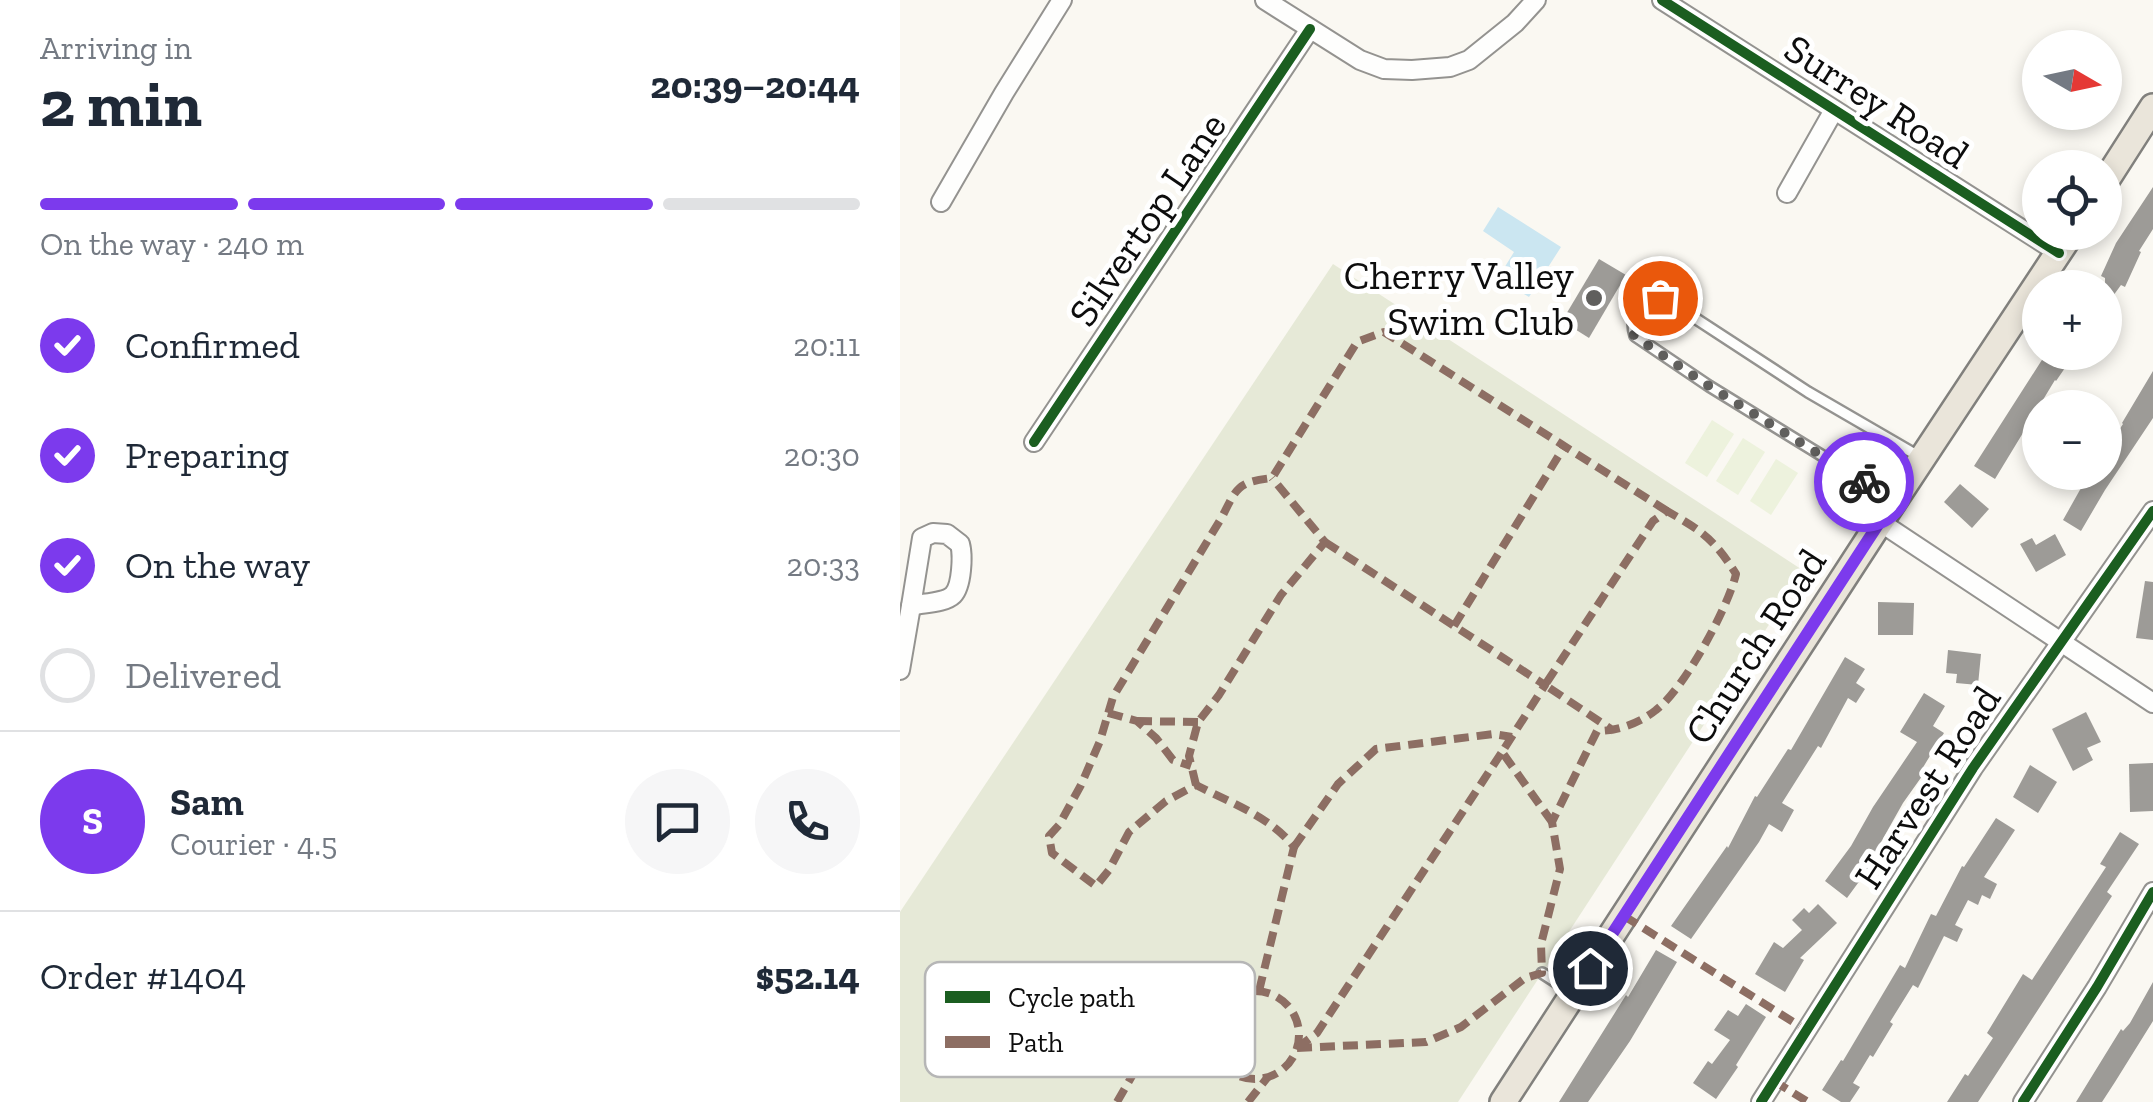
<!DOCTYPE html>
<meta charset="utf-8">
<style>
:root{--surface:#fff;--page:#f6f6f7;--text:#1f2937;--muted:#747a83;--line:#e0e1e3;--accent:#7c3aed}
body{margin:0;font-family:"Zilla Slab",serif;background:var(--page);color:var(--text);height:100vh;display:flex;flex-direction:column;font-size:38px;white-space:nowrap}
*{box-sizing:border-box;margin:0}
p{font-size:32px;color:var(--muted)}
.icon{flex:none;width:55px;height:55px;fill:none;stroke:currentColor;stroke-width:2;stroke-linecap:round;stroke-linejoin:round}
.map{position:relative;flex:1;overflow:hidden}
.sheet{display:flex;flex-direction:column;background:var(--surface);width:900px}
.sheet>*{flex:none}
.needle{width:65px;rotate:99deg}
.tools{position:absolute;left:1122px;top:30px;display:grid;gap:20px}
.tools a{display:grid;place-items:center;width:100px;height:100px;border-radius:50%;background:var(--surface);box-shadow:0 5px 15px #0003;font-size:50px}
.pin{position:absolute;display:grid;place-items:center;width:85px;height:85px;color:#fff;margin:-42px;border:5px solid #fff;border-radius:50%;box-shadow:0 2px 10px #0007}
.courier{position:absolute;display:grid;place-items:center;width:100px;height:100px;margin:-50px;border:8px solid #7c3aed;border-radius:50%;background:#fff;color:#222;box-shadow:0 2px 12px #0007}
.summary em{font-style:normal;font-weight:700}
.summary div{display:flex;flex-direction:column-reverse}
.summary{display:flex;align-items:center;justify-content:space-between;height:170px;padding:0 40px}
h1{font-size:65px;font-weight:700;line-height:75px}
.bar{display:grid;grid-template-columns:repeat(4,1fr);gap:15px 10px;align-content:center;height:120px;padding:0 40px}
.bar i{height:12px;border-radius:8px;background:var(--line)}
.bar .current{background:var(--accent)}
.bar p{grid-column:span 4}
.line{display:flex;align-items:center;gap:25px;padding:0 40px;border-top:2px solid var(--line)}
.line div{flex:1}
.round{display:grid;place-items:center;flex:none;width:105px;height:105px;border-radius:52px;background:var(--page)}
ol{padding:0 40px;list-style:none}
li{display:flex;align-items:center;gap:30px;height:110px}
li p{margin-inline-start:auto}
li .icon{padding:10px;border-radius:50%;background:var(--accent);color:#fff;stroke-width:4}
li:last-child{color:var(--muted)}
li i{width:55px;height:55px;border:5px solid var(--line);border-radius:50%}
main{display:flex;flex:1;min-height:0}
.map>svg:first-child{display:block}
.cemetery{fill:#e6e9d7}
.pitch{fill:#edf2dd}
.water{fill:#cbe6f1}
.building{fill:#9d9b97}
.lines{fill:none;stroke-linecap:round;stroke-linejoin:round}
.service-casing{stroke:#949390;stroke-width:14}
.minor-casing{stroke:#949390;stroke-width:22}
.primary-casing{stroke:#81807d;stroke-width:30}
.service{stroke:#fefefd;stroke-width:9}
.minor{stroke:#fefefd;stroke-width:18}
.primary{stroke:#eae5da;stroke-width:25}
.quiet{stroke:#8d6e63;stroke-width:8;stroke-dasharray:15 8;stroke-linecap:butt}
.cycleway-casing{stroke:#fff;stroke-width:16}
.cycleway{stroke:#1b5e20;stroke-width:10}
.done{stroke:#605f5d;stroke-width:10;stroke-dasharray:0 18}
.route{stroke:#7c3aed;stroke-width:12}
.poi-dot{fill:#605f5d;stroke:#fff;stroke-width:4}
.labels{text-anchor:middle;dominant-baseline:central;stroke-width:10;stroke-linejoin:round;paint-order:stroke}
.street-label{font-size:40px;fill:#0d0d0d;stroke:#fff}
.poi-label{font-size:40px;fill:#0d0d0d;stroke:#fff;text-anchor:end}
.key{fill:#fff;stroke:#b6b6b6;stroke-width:2.5}
.key-label{font-size:28px;fill:#0d0d0d}
</style>
<main>
<section class="sheet">
<div class="summary"><div><h1>2 min</h1><p>Arriving in</p></div><em>20:39–20:44</em></div>
<div class="bar"><i class="current"></i><i class="current"></i><i class="current"></i><i></i><p>On the way · 240 m</p></div>
<ol>
<li><svg class="icon" aria-label="check" viewBox="0 0 24 24"><path d="M5 12l5 5 9-10"/></svg>Confirmed<p>20:11</p></li>
<li><svg class="icon" aria-label="check" viewBox="0 0 24 24"><path d="M5 12l5 5 9-10"/></svg>Preparing<p>20:30</p></li>
<li><svg class="icon" aria-label="check" viewBox="0 0 24 24"><path d="M5 12l5 5 9-10"/></svg>On the way<p>20:33</p></li>
<li><i></i>Delivered</li>
</ol>
<div class="line" style="height:180px"><b class="round" style="background:var(--accent);color:#fff">S</b><div><b>Sam</b><p>Courier · 4.5</p></div><a class="round"><svg class="icon" aria-label="chat" viewBox="0 0 24 24"><path d="M4 5h16v11H9l-5 4z"/></svg></a><a class="round"><svg class="icon" aria-label="phone" viewBox="0 0 24 24"><path d="M5 4h4l2 5-3 2q2 4 5 5l2-3 5 2v4C11 20 4 13 5 4z"/></svg></a></div>
<div class="line" style="height:130px"><div>Order #1404</div><b>$52.14</b></div>
</section>
<div class="map">
<svg width="1253" height="1102" viewBox="0 0 1253 1102">
<rect width="100%" height="100%" fill="#faf8f2"/>
<path class="cemetery" d="M433 264 904 571 558 1102H0V912Z"/>
<g class="pitch">
<path d="M812 420 834 434 807 477 785 463Z"/>
<path d="M843 438 865 452 838 495 816 481Z"/>
<path d="M876 459 898 473 871 515 850 501Z"/>
</g>
<path class="water" d="M598 207 661 247 629 297 598 278 614 252 583 231Z"/>
<g class="building">
<path d="M1253 187V229L1239 251 1241 252 1225 287 1221 285 1205 307V278L1201 276 1216 243Z"/>
<path d="M699 259 726 275 689 338 662 321Z"/>
<path d="M1147 352H1176L1156 381 1155 380 1095 479 1074 466Z"/>
<path d="M1253 371V418L1205 490 1181 531 1163 520 1190 472H1205V451L1223 424 1222 423Z"/>
<path d="M1060 484 1089 509 1072 528 1044 502Z"/>
<path d="M1155 534 1166 555 1136 572 1120 544 1132 538 1136 545Z"/>
<path d="M1245 581 1253 582V640L1236 638Z"/>
<path d="M978 602 1014 603 1013 635H978Z"/>
<path d="M1048 650 1081 654 1078 685 1056 683 1057 674 1046 673Z"/>
<path d="M945 657 965 669 956 683 965 689 956 703 948 698 921 748 918 746 882 803 894 810 882 832 869 824 859 842 791 939 771 926 827 846 828 848 855 796 857 797 888 749 891 750Z"/>
<path d="M1024 693 1045 706 1033 726 1044 733 1022 769 1025 772 1003 803 967 867 969 868 947 898 925 881 951 846 973 807 1017 742 1000 732Z"/>
<path d="M1186 712 1201 742 1187 748 1193 760 1173 771 1152 729Z"/>
<path d="M1253 763V811L1230 812 1229 764Z"/>
<path d="M1130 765 1157 782 1138 813 1113 797Z"/>
<path d="M1096 818 1115 830 1084 877 1097 884 1090 899 1082 895 1078 905 1068 900 1055 925 1063 929 1057 942 1044 936 1018 988 1013 985 990 1022 993 1024 973 1057 970 1055 953 1083 960 1087 950 1102H941L922 1090 941 1060 943 1061 1000 965 1005 968 1031 914 1036 916 1062 866 1064 867Z"/>
<path d="M1220 832 1239 844 1207 892 1212 896 1078 1102H1047L1065 1074 1068 1076 1093 1038 1087 1033 1123 974 1132 980 1206 867 1200 864Z"/>
<path d="M918 904 937 923 900 958 904 960 885 992 855 974 874 942 883 948 902 930 892 920 904 908 909 913Z"/>
<path d="M756 950 777 962 730 1041 688 1102H659L726 995 728 997Z"/>
<path d="M1253 982V1021L1215 1082 1202 1102H1176L1221 1029 1223 1031 1230 1023Z"/>
<path d="M846 1004 866 1017 836 1065 838 1067 816 1099 793 1083 808 1061 812 1064 830 1040 814 1030 828 1010 838 1016Z"/>
</g>
<g class="lines">
<defs>
<g id="service">
<path d="M991 498 809 386 735 336C730 320 736 295 757 298 765 299 773 305 781 309L908 392 1020 457"/>
<path d="M642 973 673 993"/>
</g>
<g id="minor">
<path d="M365 0 460 60 484 69 512 70 550 67 569 60 615 23 636 0"/>
<path d="M762 0 1159 253"/>
<path d="M887 193 934 110"/>
<path d="M41 202 104 93 162 0"/>
<path d="M134 442 410 29"/>
<path d="M980 522 1253 703"/>
<path d="M33 533 47 534 60 544C63 555 62 586 53 595 45 603 22 603 11 606L22 538Z"/>
<path d="M0 670 11 606"/>
<path d="M861 1102 1073 768 1253 511"/>
<path d="M1123 1102 1197 987 1253 892"/>
</g>
<g id="primary">
<path d="M1205 182 1253 107"/>
<path d="M603 1102 980 522 1172 232"/>
</g>
</defs>
<use href="#service" class="service-casing"/>
<use href="#minor" class="minor-casing"/>
<use href="#primary" class="primary-casing"/>
<use href="#service" class="service"/>
<use href="#minor" class="minor"/>
<use href="#primary" class="primary"/>
<g class="quiet">
<path d="M425 542 645 685 602 752 652 822"/>
<path d="M554 626 664 447"/>
<path d="M208 713 237 721 256 738 273 760 291 766"/>
<path d="M237 721 298 722"/>
<path d="M296 785 289 756 298 722 319 695 381 595 425 542 372 478"/>
<path d="M394 847 438 784 476 749 593 734 612 737"/>
<path d="M724 916 906 1030"/>
<circle cx="355" cy="1035" r="44"/>
<path d="M359 991 394 847C371 817 329 802 296 785L266 801 229 832 209 870 196 886 152 853 149 836 159 825 181 785 200 741 213 697 322 517C337 487 338 482 372 478L457 342 484 332 767 511"/>
<path d="M397 1048 526 1042 561 1027 625 978 642 973 641 944 660 869 652 822 697 731C718 731 740 723 756 710 784 689 828 608 836 574 814 539 802 531 767 511L753 521 645 685 714 731"/>
<path d="M397 1048 417 1033 602 752"/>
<path d="M874 1081 908 1102"/>
<path d="M217 1102 239 1064 267 1035 295 1023 311 1027"/>
<path d="M348 1102 367 1078"/>
</g>
<defs>
<g id="cycleway">
<path d="M762 0 1159 253"/>
<path d="M134 442 410 29"/>
<path d="M861 1102 1073 768 1253 511"/>
<path d="M1123 1102 1197 987 1253 892"/>
</g>
</defs>
<use href="#cycleway" class="cycleway-casing"/>
<use href="#cycleway" class="cycleway"/>
</g>
<g class="lines">
<path class="done" d="M760 298C738 299 727 315 734 336L809 386 964 482"/>
<path class="route" d="M690 968 994 500 964 482"/>
</g>
<circle class="poi-dot" cx="694" cy="298" r="10"/>
<g class="labels">
<g class="street-label">
<text transform="translate(977 101) rotate(33)">Surrey Road</text>
<text transform="translate(247 219) rotate(-56)">Silvertop Lane</text>
<text transform="translate(855 646) rotate(-57)">Church Road</text>
<text transform="translate(1027 787) rotate(-57)">Harvest Road</text>
</g>
<g class="poi-label">
<text x="674" y="275">Cherry Valley<tspan x="674" dy="46">Swim Club</tspan></text>
</g>
</g>
<rect x="25" y="962" width="330" height="115" rx="15" class="key"/>
<rect x="45" y="991" width="45" height="12" fill="#1b5e20"/>
<rect x="45" y="1036" width="45" height="12" fill="#8d6e63"/>
<g class="key-label">
<text x="108" y="1007">Cycle path</text>
<text x="108" y="1052">Path</text>
</g>
</svg>
<div class="tools">
<a><svg class="needle" viewBox="-14 -14 28 28"><path d="M0-13l5 13h-10z" fill="#e53935"/><path d="M0 13l5-13h-10z" fill="#747a83"/></svg></a>
<a><svg class="icon" aria-label="locate" viewBox="0 0 24 24"><circle cx="12" cy="12" r="6"/><path d="M12 2v4M12 18v4M2 12h4M18 12h4"/></svg></a>
<a>+</a>
<a>−</a>
</div>
<div class="pin" style="left:760px;top:298px;background:#ea580c"><svg class="icon" aria-label="bag" viewBox="0 0 24 24"><path d="M5 8h14l-1 12H6zM9 8a3 3 0 0 1 6 0"/></svg></div>
<div class="pin" style="left:690px;top:968px;background:#1f2937"><svg class="icon" aria-label="home" viewBox="0 0 24 24"><path d="M3 11l9-7 9 7M6 9v11h12V9"/></svg></div>
<div class="courier" style="left:964px;top:482px"><svg class="icon" aria-label="bike" viewBox="0 0 24 24"><circle cx="6" cy="16" r="4"/><circle cx="18" cy="16" r="4"/><path d="M6 16l4-8h5l3 8M10 8l3 8H6M13 5h3"/></svg></div>
</div>
</main>
